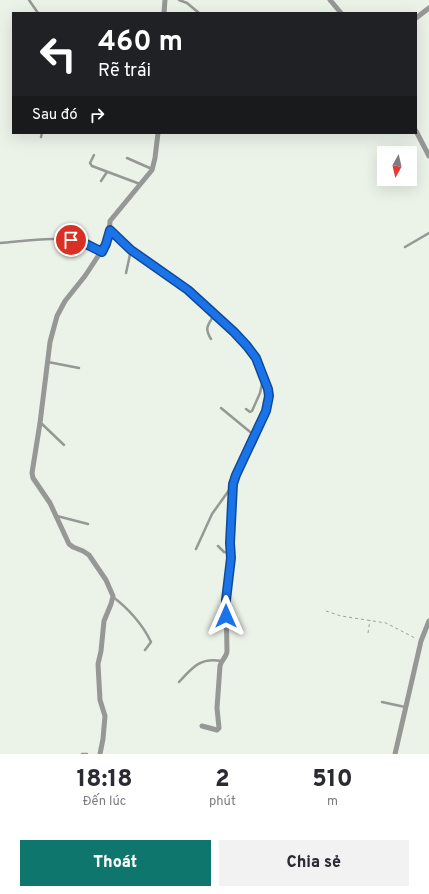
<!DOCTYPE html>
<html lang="vi">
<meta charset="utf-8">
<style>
body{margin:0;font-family:Overpass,sans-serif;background:#f2f2f3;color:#2b2b33;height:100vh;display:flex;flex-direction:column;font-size:15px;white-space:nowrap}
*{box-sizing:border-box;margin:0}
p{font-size:13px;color:#7c7c81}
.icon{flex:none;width:22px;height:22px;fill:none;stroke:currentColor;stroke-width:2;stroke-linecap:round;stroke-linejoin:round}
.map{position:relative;height:754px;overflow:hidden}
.side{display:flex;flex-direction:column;background:#fff;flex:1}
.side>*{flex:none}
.banner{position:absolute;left:12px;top:12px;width:405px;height:122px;border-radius:0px;box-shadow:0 4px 16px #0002;background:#202124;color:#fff;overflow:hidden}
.needle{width:26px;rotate:188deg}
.controls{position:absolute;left:377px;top:146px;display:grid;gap:8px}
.controls a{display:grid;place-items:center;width:40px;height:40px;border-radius:0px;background:#fff;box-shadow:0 4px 16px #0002;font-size:20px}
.pin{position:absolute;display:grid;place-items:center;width:34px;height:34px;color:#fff;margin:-17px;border:2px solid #fff;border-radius:50%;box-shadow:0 1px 4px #0007}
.me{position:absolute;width:44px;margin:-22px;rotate:0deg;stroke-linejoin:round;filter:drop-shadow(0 0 3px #0008)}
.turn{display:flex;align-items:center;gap:14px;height:84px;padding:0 20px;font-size:18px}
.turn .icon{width:52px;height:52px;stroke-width:2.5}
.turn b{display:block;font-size:28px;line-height:34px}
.then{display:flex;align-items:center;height:38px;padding:0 20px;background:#0003;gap:8px;font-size:15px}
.eta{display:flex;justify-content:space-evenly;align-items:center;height:68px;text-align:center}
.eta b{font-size:24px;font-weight:800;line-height:28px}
.cta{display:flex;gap:8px;margin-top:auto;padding:8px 20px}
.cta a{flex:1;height:46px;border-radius:0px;background:#0f766e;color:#fff;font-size:16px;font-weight:800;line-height:46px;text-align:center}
.cta a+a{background:#f2f2f3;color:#2b2b33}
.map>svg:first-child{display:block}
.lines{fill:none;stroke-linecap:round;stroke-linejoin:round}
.path{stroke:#9ca29a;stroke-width:1;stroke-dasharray:3 3;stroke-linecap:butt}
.service{stroke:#959894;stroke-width:2.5}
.minor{stroke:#959894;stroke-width:5}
.route-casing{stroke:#114b97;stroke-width:10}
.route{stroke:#1a73e8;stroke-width:7}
</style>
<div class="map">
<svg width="429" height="754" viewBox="0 0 429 754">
<rect width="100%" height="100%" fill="#ebf2e8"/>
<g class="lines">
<path class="path" d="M326,611L341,616L386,623L415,638
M368,633L370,620"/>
<path class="service" d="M29,0L38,13
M179,0L187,3L199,13
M41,137L42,133
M94,155L90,163L92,166L140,184
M127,158L152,169
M101,181L107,172
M0,243C26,241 60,235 85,243C91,245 96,248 102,251
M405,247L429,233
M126,273L131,250
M211,339C204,328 208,325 214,315
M48,362L79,368
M221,408L255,436
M246,409L250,412L252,411L260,393L263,379
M41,423L64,445
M57,516L88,524
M218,546L224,552L230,553
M196,549L212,514L232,486
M113,597C128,608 143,625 151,642L145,650
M179,682C192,668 200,657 221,661
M382,702L405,707
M82,754H87"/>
<path class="minor" d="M330,0L341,13
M164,13L165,0
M416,18L429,8
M416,131L429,156
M110,230L131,250L188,290L234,332L247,346L256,358L268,389L269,396L266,411L236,475L233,484L230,548L231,565L226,600L227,651C227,657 221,660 220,666L217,708L219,728L217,730L202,726
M100,754L103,739L105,716L100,700L98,664L101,651L104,621L111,604L113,596L106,580L89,555L83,551L73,547L69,544L50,503L33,478L32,473L40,423L50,342L57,316L65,301L85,276L106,244L109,235L110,221L152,170L155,158L158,133
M395,754L421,641L429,621"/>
</g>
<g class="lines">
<defs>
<path id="route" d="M71,240L84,243L102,252L106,244L110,230L131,250L188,290L234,332L247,346L256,358L268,389L269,396L266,411L236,475L233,484L230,543L231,558L226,600V616"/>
</defs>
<use href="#route" class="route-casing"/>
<use href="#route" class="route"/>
</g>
</svg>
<div class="controls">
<a><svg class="needle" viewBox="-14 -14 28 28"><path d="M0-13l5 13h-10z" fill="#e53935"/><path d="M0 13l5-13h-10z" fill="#7c7c81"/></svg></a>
</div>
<div class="pin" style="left:71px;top:240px;background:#d93025"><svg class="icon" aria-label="arrive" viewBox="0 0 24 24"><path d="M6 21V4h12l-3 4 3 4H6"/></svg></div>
<svg class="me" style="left:226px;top:616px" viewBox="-20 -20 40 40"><path d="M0-17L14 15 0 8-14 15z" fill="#1a73e8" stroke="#fff" stroke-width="4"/></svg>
<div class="banner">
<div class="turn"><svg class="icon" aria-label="left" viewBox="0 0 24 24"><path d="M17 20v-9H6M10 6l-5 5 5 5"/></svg><div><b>460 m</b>Rẽ trái</div></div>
<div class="then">Sau đó<svg class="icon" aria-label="right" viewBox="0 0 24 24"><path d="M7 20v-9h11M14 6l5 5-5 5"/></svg></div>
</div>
</div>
<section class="side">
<div class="eta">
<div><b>18:18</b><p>Đến lúc</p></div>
<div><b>2</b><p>phút</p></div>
<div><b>510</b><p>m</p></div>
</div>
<div class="cta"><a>Thoát</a><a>Chia sẻ</a></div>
</section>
